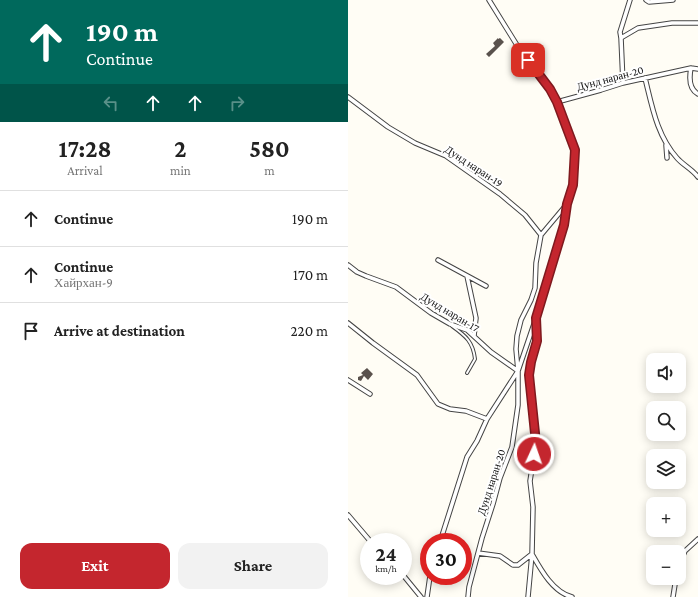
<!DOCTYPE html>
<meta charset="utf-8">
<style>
body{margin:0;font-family:"Crimson Pro",serif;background:#f2f2f2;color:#222;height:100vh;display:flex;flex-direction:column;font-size:15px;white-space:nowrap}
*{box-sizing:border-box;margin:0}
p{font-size:13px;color:#767676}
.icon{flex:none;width:22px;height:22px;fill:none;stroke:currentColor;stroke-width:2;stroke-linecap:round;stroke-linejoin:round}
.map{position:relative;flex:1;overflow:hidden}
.panel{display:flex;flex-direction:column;background:#fff;width:348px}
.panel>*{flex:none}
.guide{background:#00695c;color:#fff;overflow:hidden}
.buttons{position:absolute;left:298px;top:353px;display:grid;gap:8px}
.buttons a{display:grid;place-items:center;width:40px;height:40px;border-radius:8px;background:#fff;box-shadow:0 2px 10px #0003;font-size:20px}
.speed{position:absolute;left:12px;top:533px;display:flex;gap:8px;font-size:20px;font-weight:700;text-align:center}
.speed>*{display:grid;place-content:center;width:52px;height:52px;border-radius:50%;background:#fff;box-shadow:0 2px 10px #0003;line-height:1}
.speed small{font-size:10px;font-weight:400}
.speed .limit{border:6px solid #d22;background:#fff;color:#111}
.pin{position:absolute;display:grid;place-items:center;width:34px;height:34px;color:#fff;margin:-17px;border-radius:8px;box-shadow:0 2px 6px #0006}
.me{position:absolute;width:44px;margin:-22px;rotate:3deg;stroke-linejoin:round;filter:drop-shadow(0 0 3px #0008)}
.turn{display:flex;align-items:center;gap:14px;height:84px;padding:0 20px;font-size:18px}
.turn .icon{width:52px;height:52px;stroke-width:2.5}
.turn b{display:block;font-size:28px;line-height:34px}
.lanes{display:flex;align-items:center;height:38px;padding:0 20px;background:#0003;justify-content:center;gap:20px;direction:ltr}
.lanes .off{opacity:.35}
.eta{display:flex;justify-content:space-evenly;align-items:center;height:68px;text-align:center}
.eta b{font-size:24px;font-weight:700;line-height:28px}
.cta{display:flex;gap:8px;margin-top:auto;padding:8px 20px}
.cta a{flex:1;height:46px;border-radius:12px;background:#c4262e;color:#fff;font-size:16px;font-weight:700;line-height:46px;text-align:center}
.cta a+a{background:#f2f2f2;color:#222}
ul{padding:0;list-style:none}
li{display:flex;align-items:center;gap:12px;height:56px;padding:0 20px;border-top:1px solid #e0e0e0}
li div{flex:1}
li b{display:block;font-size:15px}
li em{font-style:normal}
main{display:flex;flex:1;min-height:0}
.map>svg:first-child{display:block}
.building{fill:#5a524d}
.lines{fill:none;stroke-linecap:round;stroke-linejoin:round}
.service-casing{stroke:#444;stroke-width:4}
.minor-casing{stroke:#444;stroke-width:5.5}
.service{stroke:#fff;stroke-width:2}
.minor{stroke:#fff;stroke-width:3.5}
.route-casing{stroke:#7f191e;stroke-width:10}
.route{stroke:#c4262e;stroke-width:7}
.labels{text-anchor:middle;stroke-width:4;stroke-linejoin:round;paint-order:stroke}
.street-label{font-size:11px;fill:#111;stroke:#fff}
</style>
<main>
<section class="panel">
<div class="guide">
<div class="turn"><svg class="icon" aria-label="ahead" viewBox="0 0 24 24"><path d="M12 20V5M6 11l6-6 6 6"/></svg><div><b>190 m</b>Continue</div></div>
<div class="lanes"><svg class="icon off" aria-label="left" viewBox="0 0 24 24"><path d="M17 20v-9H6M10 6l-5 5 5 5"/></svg><svg class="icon" aria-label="ahead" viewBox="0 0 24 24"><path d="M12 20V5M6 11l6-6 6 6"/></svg><svg class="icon" aria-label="ahead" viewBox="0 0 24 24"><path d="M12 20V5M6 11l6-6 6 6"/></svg><svg class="icon off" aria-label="right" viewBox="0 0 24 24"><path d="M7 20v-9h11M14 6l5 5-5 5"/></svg></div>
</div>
<div class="eta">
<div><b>17:28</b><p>Arrival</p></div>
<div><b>2</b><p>min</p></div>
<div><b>580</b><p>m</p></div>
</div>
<ul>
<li><svg class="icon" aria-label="ahead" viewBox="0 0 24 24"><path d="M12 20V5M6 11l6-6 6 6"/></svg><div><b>Continue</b></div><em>190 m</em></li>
<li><svg class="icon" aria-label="ahead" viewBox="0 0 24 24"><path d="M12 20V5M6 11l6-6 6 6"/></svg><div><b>Continue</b><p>Хайрхан-9</p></div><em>170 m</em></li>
<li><svg class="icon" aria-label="arrive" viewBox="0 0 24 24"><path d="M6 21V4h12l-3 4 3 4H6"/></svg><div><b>Arrive at destination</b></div><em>220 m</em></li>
</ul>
<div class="cta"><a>Exit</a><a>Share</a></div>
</section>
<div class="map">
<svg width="350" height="597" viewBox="0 0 350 597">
<rect width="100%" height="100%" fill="#fffdf5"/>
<path class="building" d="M150,38V39L152,38L156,42L141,57L138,54L147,46L145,43Z
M19,368L25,374L20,380L16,376L13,381L10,380V377L15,375L13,373Z"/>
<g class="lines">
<defs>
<path id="service" d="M104,326C118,336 125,342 127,359L119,373"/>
<path id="minor" d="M298,0L301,2L325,0
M273,38L290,28L324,23H350
M343,68C341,78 341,89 350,94
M297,78C304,106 309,136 329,158C335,165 344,169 350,177
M275,83L273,38L272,32L282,0
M0,97L40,127L67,143L98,156L152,194L177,215L193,235
M209,102L253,90L275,83L343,68L350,69
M318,145L319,158
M90,260L138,286
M0,265L9,272L18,276L48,287L83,313L102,324L119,330L143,352L170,371
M119,276L128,318L126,336
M0,323L25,343L69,375L90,404L102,409L118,411L139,419
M0,380L22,394
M0,515L23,542
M92,542L119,457L129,441L139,419L170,371L188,318L216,225L219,204
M130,553L152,556L165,565H170L184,554C193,570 205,592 224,597
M331,564L337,551L350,539
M55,575L73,597
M79,597L82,576
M120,597L121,587L134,538L145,504L152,478L164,447L170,405V371L168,349L169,336L173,320L183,300L187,288L188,263L193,235L219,204L225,185L227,149L209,102L202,89L172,50L141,0
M180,597L184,554L185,507L182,481L188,443L181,375L183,362L189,341L188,321
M325,597L328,578"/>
</defs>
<use href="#service" class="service-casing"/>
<use href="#minor" class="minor-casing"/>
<use href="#service" class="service"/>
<use href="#minor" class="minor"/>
</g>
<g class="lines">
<defs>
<path id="route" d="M180,60L202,89L209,102L227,150L225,185L219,204L216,225L188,318L189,341L183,362L181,375L188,443L186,454"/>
</defs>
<use href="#route" class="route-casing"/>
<use href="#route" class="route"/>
</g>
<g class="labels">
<g class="street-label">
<text transform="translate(262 78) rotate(-15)" y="4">Дунд наран-20</text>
<text transform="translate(126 166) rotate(33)" y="4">Дунд наран-19</text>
<text transform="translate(102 312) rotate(31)" y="4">Дунд наран-17</text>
<text transform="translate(143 482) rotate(-72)" y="4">Дунд наран-20</text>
</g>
</g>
</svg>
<div class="buttons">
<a><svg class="icon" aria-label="sound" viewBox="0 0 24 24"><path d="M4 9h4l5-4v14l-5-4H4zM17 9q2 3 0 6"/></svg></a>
<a><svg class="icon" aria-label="search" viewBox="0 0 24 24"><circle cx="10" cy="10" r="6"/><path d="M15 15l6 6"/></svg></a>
<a><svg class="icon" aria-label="layers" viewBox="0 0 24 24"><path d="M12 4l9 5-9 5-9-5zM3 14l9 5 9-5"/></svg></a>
<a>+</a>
<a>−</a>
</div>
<div class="speed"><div>24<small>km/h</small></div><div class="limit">30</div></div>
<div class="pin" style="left:180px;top:60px;background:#d93025"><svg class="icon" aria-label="arrive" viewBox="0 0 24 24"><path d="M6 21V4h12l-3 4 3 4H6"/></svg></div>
<svg class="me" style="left:186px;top:454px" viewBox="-20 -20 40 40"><circle r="17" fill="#c4262e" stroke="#fff" stroke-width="3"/><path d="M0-11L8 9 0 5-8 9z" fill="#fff"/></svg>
</div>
</main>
